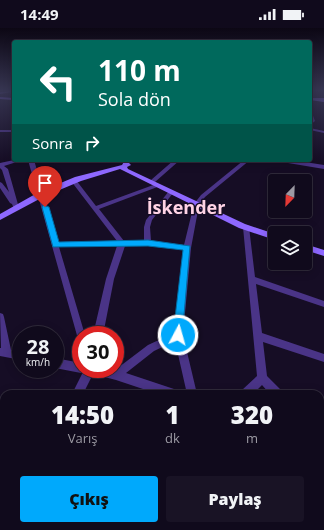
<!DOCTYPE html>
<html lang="tr">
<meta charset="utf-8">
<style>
body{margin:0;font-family:"Open Sans",sans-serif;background:#191325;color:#f1f3f6;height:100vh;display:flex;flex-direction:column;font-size:15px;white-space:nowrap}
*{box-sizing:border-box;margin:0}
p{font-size:13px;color:#9c9aa3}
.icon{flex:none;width:22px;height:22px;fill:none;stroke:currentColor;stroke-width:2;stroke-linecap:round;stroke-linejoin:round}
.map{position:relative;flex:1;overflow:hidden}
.panel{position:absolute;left:0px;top:362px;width:324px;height:140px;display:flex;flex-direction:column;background:#100a1c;border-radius:12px 12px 0 0;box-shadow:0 2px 10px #0003,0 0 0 1px #302b3b}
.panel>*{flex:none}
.guide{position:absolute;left:12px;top:12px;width:300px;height:122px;border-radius:4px;box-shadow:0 2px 10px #0003,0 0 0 1px #302b3b;background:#00695c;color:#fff;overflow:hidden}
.needle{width:26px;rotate:203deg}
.fabs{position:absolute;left:268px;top:146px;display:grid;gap:8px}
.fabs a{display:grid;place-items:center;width:44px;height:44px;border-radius:4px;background:#100a1c;box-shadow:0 2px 10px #0003,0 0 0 1px #302b3b;font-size:20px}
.speed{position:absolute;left:12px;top:298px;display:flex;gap:8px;font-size:20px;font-weight:700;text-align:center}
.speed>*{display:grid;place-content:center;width:52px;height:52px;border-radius:50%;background:#100a1c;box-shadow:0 2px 10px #0003,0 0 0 1px #302b3b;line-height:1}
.speed small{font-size:10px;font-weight:400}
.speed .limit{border:6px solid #d22;background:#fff;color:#111}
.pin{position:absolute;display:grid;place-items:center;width:34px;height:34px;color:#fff;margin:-41px -17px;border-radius:50% 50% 50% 0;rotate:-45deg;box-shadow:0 0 4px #0007}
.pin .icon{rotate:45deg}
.me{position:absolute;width:44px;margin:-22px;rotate:6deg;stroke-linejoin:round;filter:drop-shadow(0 0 3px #0008)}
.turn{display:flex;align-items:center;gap:14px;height:84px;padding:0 20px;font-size:18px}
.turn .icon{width:52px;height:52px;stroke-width:2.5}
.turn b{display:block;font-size:28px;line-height:34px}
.then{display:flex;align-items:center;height:38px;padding:0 20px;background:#0003;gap:8px;font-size:15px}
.eta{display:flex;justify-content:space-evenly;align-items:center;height:68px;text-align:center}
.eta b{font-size:24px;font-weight:800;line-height:28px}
.action{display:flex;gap:8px;margin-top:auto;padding:8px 20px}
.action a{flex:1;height:46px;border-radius:4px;background:#00a9fc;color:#111;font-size:16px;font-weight:800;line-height:46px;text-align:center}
.action a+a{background:#191325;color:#f1f3f6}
.status{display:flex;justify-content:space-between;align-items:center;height:28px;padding:0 20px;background:#100a1c;direction:ltr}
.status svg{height:11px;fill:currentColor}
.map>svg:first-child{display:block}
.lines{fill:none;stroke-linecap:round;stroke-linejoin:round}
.street{fill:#4a3487;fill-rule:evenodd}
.secondary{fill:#8e68ff;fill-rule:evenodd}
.route{fill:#00a9fc;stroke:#006ea4}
.labels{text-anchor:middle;stroke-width:3;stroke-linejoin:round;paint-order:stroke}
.district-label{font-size:18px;font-weight:bold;fill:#ffd3e5;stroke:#160d25}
</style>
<div class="status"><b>14:49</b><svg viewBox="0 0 49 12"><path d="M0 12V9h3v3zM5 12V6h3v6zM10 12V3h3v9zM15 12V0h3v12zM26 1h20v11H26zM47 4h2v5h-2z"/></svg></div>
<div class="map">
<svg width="324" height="502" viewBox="0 0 324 502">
<rect width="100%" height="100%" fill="#160d25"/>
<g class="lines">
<path class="street" d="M310,84L312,85L315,93L310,97Z
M310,100L324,103V105L310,102Z
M0,102H14V104H0Z
M14,132H23L4,138L8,141L19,180L16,182L14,181L12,176L10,175L0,160V154L2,155L9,164L2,142L0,140V135Z
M28,132H34L58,214L117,213L71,153L74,151L76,152L96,178L156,156H160V158L99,181L124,213H144V199L146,192L169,163H173V165L152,192L150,199L151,213L184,217L194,176L201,167L244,132H250L205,169L199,177L191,220L183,307L197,366H187L175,313L154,323L126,345L174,361L178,362L179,366H158L116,352L93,346L83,366H72L83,344L81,345L55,340V330L81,335V341L115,342L148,317L174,305L183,222L148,217L125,218L114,251L103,307H93L106,251L117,218L59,219L85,307H81V312L78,311Z
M174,132H180L155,154H151V152Z
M279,132H292L324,137V141L282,134Z
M244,197H248L249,199L255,249L324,273V279L256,256L262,305L324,326V334L263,314L267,348L281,362L282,366H270L262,357L253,366H241L242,362L257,348L243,199Z
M0,285L3,286L4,289L11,322L21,324V332L0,328V320H1Z
M320,403L324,405V419L320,417Z
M0,450L4,451V465L0,464Z
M6,498H20L18,502H4Z
M43,498H59L61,502H45Z
M152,498H171L173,502H154Z
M188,498H203L201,502H186Z
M266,498H281L283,502H268Z"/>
<path class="secondary" d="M11,63V64L0,66V64Z
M0,69L14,70V72L0,71Z
M310,70H324V74L310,72Z
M125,132H131L129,135L131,137L127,139L128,141L245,196L275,206V212L239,200L120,141L81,153L45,168L0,192V186L39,164L75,149L122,137Z
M305,216L324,222V228L305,222Z"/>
</g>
<linearGradient id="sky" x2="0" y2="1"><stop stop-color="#0c0714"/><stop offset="0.47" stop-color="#363551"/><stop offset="1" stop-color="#363551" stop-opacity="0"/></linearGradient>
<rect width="324" height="133" fill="url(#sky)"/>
<path class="route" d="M43,177L49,179L59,214L148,212L190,218L182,310H174L173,307L183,222L148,218L53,219L42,179Z"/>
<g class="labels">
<g class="district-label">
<text x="186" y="186">İskender</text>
</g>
</g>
</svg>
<div class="fabs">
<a><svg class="needle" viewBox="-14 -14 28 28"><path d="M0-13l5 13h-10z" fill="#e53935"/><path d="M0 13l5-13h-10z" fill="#9c9aa3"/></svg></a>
<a><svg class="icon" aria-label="layers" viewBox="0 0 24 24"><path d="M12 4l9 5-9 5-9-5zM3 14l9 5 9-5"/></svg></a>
</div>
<div class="speed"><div>28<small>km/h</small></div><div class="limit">30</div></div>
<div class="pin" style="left:45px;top:179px;background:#d93025"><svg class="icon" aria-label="arrive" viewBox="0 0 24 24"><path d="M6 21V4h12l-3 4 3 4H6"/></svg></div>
<svg class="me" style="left:178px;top:307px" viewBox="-20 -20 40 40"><circle r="17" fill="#00a9fc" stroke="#fff" stroke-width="3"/><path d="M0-11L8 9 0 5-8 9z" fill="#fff"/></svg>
<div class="guide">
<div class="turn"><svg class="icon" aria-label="left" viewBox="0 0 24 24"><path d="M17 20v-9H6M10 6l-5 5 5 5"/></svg><div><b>110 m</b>Sola dön</div></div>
<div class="then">Sonra<svg class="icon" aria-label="right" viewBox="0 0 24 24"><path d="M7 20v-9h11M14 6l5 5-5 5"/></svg></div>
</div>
<section class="panel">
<div class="eta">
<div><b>14:50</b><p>Varış</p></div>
<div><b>1</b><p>dk</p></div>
<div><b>320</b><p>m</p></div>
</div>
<div class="action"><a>Çıkış</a><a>Paylaş</a></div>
</section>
</div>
